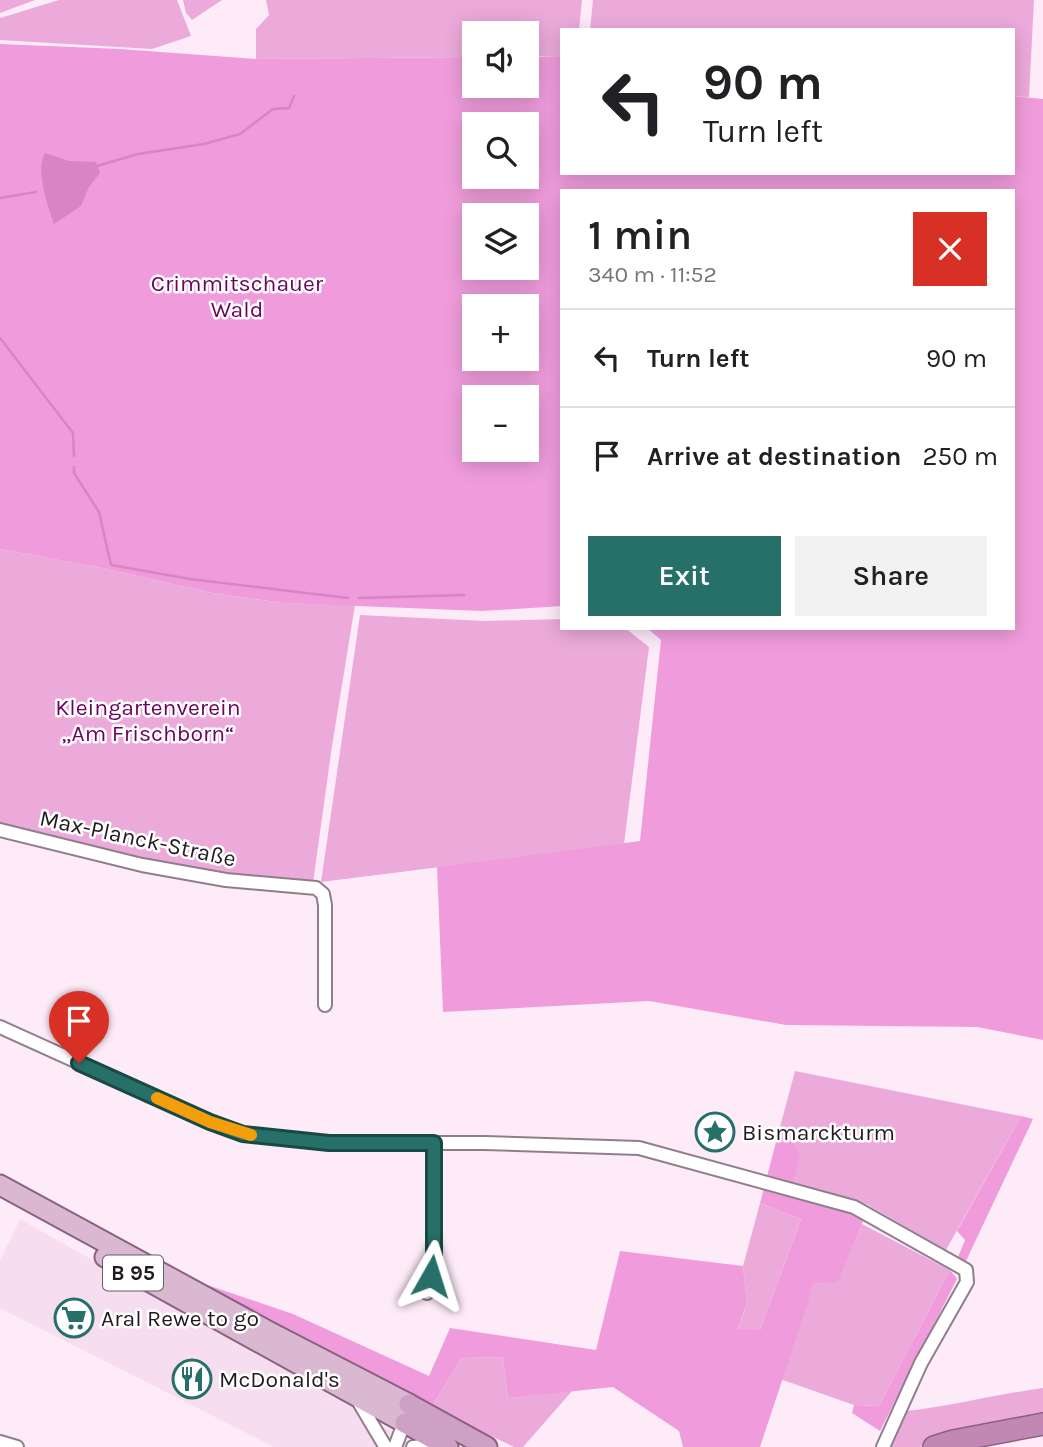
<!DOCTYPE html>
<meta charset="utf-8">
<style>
body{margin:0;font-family:Karla,sans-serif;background:#f2f2f2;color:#202124;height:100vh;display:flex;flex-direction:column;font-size:26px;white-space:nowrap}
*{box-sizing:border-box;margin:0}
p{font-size:23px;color:#757577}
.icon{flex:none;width:38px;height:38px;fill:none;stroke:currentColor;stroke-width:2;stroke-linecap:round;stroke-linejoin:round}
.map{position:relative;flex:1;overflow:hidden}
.side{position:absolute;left:560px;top:189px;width:455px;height:441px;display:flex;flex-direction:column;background:#fff;border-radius:0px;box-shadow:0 4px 18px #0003}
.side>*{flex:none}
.banner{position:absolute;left:560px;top:28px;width:455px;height:147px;border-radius:0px;box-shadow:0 4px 18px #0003;background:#fff;color:#202124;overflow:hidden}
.tools{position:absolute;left:462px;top:21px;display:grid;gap:14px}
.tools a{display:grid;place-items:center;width:77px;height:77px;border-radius:0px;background:#fff;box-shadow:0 4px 18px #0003;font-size:35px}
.pin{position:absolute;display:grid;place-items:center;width:60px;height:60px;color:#fff;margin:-72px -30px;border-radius:50% 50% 50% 0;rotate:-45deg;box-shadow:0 0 7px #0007}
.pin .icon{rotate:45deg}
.me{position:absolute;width:77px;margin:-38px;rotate:6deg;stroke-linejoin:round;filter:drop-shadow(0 0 5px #0008)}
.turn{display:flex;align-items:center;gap:24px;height:147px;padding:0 28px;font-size:32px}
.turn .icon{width:91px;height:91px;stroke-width:2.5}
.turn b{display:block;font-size:49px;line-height:60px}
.round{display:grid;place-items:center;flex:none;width:74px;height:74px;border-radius:0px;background:#f2f2f2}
.summary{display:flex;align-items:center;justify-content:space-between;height:119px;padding:0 28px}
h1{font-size:42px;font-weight:600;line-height:52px}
.button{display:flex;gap:14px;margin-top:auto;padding:14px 28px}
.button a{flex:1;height:80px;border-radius:0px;background:#277069;color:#fff;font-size:28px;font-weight:600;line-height:80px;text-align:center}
.button a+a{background:#f2f2f2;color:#202124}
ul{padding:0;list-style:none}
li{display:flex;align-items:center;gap:21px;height:98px;padding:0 28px;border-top:2px solid #e0e0e0}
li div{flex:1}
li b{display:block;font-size:26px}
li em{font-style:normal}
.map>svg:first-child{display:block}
.built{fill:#f6ddef}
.green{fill:#ecaadb}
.forest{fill:#f09cdc;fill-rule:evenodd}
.water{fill:#d885c4}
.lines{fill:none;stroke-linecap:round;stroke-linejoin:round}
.stream{stroke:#d885c4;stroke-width:2.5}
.minor-casing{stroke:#8f7f8b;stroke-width:16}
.primary-casing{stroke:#8a6280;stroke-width:23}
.trunk-casing{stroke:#8a6280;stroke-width:23}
.motorway-casing{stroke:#8a6280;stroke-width:24}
.minor{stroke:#fff;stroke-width:12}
.primary{stroke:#dab8d2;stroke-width:19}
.trunk{stroke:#cea0c3;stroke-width:19}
.motorway{stroke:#c288b4;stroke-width:21}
.route-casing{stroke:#194944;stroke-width:18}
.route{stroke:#277069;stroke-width:12}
.slow{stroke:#f59e0b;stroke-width:12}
.labels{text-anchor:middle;stroke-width:5;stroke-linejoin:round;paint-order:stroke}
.shield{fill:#fff;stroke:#645f63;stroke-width:2}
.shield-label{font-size:21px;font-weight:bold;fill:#211b20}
.park-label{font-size:23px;fill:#6c035d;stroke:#fff}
.street-label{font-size:23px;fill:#211b20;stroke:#fff}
.poi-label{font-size:23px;fill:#211b20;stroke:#fff;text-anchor:start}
</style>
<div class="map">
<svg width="1043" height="1447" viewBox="0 0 1043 1447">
<rect width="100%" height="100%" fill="#feebf8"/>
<path class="built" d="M20,1219L321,1389L417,1447H274L0,1308V1261Z"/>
<path class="green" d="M0,0H35L0,13Z
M59,0H177L191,36L152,49L0,40V18Z
M183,0H222L192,20L186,13Z
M266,0H582L579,30H562V56H527V33H474V57L256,59V29L269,15Z
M593,0H1034L1029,97L1013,96V30H590Z
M0,549L102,568L212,593L283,603L355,605L332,746L313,883L245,878L177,868L0,824Z
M360,615L485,621L562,619V628H625L649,647L624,844L321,882Z
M795,1071L1021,1116L946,1250L866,1204L793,1183L780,1127Z
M760,1203L801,1219L760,1330H738L747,1303L743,1266Z
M862,1224L950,1270L879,1406L854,1405L780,1379L814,1284L838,1281Z
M503,1357L508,1398L573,1390L523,1447H514L431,1408L461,1358Z
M1043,1388V1417L947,1434L920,1447H889L907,1411C953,1406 997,1394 1043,1388Z"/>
<path class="forest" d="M0,44L120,49L256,59L474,57V86H527V57L562,56V173H1013V96L1043,99V1040L977,1027L786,1025L649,1001L443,1012L437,867L640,841L661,640L647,628H1013V191H562V606L482,611L283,603L212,593L102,568L0,549ZM474,124H527V177H474ZM474,215H527V268H474ZM474,306H527V359H474ZM474,397H527V450H474Z
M1021,1116L1033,1119L966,1261L958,1257L965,1240L957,1231Z
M780,1127L800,1154L793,1183L866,1204L862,1224L838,1282L814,1284L760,1447H683L679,1431L613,1387L508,1398L503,1357L461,1358L431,1408L172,1273L293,1314L429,1376L450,1328L596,1350L620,1251L743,1266L747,1303L738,1329L760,1330L801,1219L760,1203Z
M950,1270L957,1279L880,1431L852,1413L854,1405L879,1406Z"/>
<path class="water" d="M45,153L69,161L96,162L100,173L89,187L81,206L54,224C48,208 35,168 45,153Z"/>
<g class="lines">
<path class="stream" d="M97,166L138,154L204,144L240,134L273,109L289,108L294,96
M0,198L36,192
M0,338L73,433L74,456
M74,467V473L99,512L111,565L190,579L348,598
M359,598L464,595"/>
<defs>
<path id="minor" d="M0,830L142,865L226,880L316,888L323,894L325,905V1005
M0,1027L210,1122L243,1134L329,1143H484L639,1148L854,1207L966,1270L967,1282L921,1363L883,1447
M427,1293L434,1260V1143
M357,1399L385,1446
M0,1442L17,1447
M395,1447L406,1418
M413,1447L440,1444"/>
<path id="primary" d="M0,1185L268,1331L409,1404
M105,1257L405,1423"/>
<path id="trunk" d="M409,1404L487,1447
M405,1423L448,1447"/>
<path id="motorway" d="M934,1447L953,1441L1043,1424"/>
</defs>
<use href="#minor" class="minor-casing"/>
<use href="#primary" class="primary-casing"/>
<use href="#trunk" class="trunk-casing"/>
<use href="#motorway" class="motorway-casing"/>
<use href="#minor" class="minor"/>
<use href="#primary" class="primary"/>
<use href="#trunk" class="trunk"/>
<use href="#motorway" class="motorway"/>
</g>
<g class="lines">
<defs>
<path id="route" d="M79,1063L210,1122L243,1134L329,1143H434V1259L431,1276"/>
</defs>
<use href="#route" class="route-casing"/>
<use href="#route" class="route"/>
<path class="slow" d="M157,1098L210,1122L251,1135"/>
</g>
<defs>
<symbol id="sight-ring" viewBox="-11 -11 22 22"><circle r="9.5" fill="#fff" stroke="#277069" stroke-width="1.5"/><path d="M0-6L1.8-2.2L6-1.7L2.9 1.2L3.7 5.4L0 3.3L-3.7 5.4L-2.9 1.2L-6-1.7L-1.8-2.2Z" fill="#277069"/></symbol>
<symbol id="supermarket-ring" viewBox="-11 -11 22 22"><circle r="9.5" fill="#fff" stroke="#277069" stroke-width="1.5"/><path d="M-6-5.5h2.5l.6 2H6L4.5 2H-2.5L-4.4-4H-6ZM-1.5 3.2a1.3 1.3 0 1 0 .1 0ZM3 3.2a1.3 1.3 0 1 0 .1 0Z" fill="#277069"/></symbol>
<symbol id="restaurant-ring" viewBox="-11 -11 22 22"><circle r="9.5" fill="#fff" stroke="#277069" stroke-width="1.5"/><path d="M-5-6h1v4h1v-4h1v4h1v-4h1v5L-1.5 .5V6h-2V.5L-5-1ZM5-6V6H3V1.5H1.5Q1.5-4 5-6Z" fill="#277069"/></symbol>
</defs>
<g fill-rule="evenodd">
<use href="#sight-ring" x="693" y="1110" width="44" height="44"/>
<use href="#supermarket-ring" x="52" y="1296" width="44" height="44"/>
<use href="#restaurant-ring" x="170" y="1357" width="44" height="44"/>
</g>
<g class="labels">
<rect class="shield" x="103" y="1255.5" width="60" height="35" rx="5"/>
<g class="shield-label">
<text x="133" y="1280">B 95</text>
</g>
<g class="park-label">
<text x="237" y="291">Crimmitschauer<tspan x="237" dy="26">Wald</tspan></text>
<text x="148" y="715">Kleingartenverein<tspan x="148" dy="26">„Am Frischborn“</tspan></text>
</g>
<g class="street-label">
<text transform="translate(138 838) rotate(12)" y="8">Max-Planck-Straße</text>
</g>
<g class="poi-label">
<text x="742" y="1140">Bismarckturm</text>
<text x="101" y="1326">Aral Rewe to go</text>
<text x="219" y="1387">McDonald's</text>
</g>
</g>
</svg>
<div class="tools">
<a><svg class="icon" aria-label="sound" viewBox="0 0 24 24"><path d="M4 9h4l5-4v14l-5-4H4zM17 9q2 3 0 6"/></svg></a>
<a><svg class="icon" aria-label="search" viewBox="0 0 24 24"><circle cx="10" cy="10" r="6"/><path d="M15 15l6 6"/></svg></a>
<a><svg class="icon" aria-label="layers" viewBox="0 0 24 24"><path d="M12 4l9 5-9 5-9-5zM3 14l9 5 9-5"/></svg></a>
<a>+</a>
<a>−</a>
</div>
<div class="pin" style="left:79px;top:1063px;background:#d93025"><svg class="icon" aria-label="arrive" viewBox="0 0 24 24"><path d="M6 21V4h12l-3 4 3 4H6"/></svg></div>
<svg class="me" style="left:431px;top:1276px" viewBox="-20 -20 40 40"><path d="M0-17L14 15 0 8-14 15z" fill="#277069" stroke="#fff" stroke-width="4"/></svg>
<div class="banner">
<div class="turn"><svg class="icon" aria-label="left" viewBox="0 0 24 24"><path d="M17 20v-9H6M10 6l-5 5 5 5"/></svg><div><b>90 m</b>Turn left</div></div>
</div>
<section class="side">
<div class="summary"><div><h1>1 min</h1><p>340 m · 11:52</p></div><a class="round" style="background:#d93025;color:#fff"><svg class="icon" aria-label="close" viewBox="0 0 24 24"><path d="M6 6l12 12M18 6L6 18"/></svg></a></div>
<ul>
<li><svg class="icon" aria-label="left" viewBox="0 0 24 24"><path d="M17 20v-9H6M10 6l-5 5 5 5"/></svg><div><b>Turn left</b></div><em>90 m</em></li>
<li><svg class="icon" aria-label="arrive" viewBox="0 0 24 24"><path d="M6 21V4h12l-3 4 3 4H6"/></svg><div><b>Arrive at destination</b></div><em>250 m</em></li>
</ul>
<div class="button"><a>Exit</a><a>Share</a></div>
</section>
</div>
